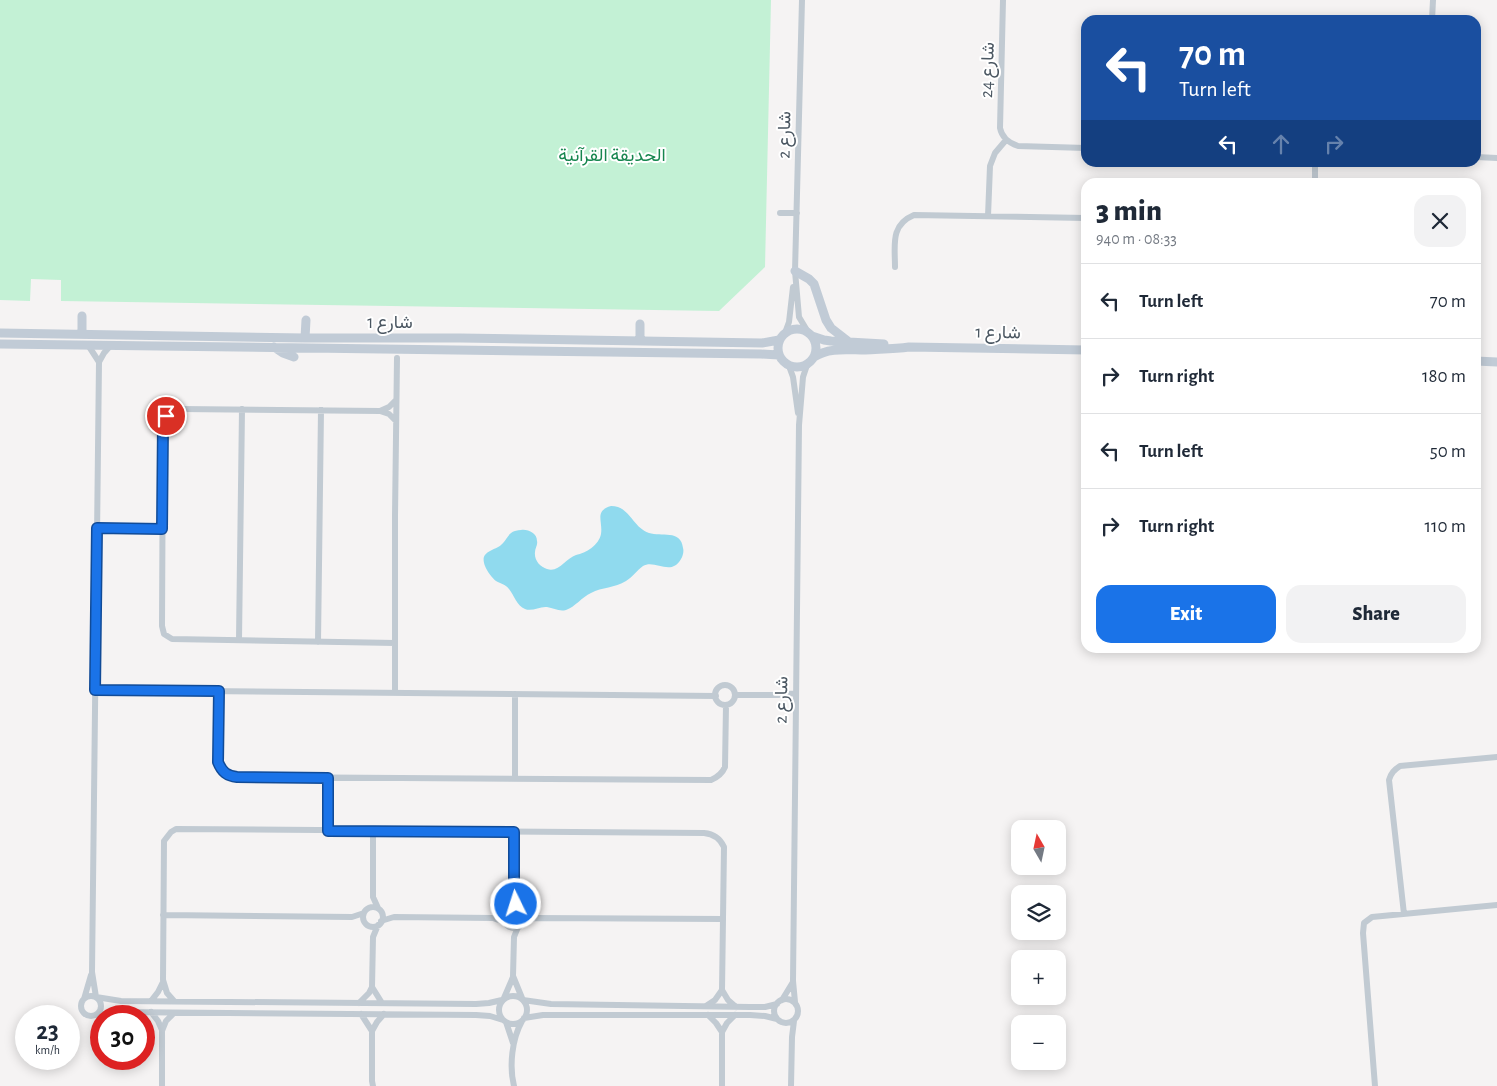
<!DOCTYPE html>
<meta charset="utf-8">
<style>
body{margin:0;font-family:"Alegreya Sans",Vazirmatn,sans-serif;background:#f2f2f3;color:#1f2937;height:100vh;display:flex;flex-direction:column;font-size:19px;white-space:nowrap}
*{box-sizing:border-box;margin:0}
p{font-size:16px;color:#747a83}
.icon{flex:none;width:28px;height:28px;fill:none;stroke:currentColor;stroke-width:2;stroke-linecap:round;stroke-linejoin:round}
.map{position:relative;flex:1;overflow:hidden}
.sheet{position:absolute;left:1081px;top:178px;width:400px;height:475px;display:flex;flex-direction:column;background:#fff;border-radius:15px;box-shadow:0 2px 12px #0003}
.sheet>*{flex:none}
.top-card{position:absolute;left:1081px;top:15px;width:400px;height:152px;border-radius:15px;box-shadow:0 2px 12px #0003;background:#1a4fa0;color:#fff;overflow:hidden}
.needle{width:32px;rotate:351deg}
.tools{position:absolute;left:1011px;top:820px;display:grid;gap:10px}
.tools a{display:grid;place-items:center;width:55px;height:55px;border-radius:10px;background:#fff;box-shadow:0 2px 12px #0003;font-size:25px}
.speed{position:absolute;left:15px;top:1005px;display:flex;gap:10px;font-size:25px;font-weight:700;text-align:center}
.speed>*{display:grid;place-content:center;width:65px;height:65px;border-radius:50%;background:#fff;box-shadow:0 2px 12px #0003;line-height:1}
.speed small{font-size:12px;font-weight:400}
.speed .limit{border:8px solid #d22;background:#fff;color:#111}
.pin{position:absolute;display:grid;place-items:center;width:42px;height:42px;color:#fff;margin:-21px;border:2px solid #fff;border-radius:50%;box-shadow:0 1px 5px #0007}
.me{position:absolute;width:55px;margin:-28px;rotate:356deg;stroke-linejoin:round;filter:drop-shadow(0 0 4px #0008)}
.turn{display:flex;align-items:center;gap:18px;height:105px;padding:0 15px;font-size:22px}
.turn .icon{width:65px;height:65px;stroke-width:2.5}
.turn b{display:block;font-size:35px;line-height:42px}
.lanes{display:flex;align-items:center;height:48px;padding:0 15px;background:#0003;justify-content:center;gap:25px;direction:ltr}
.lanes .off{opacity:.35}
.round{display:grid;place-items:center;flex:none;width:52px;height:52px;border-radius:15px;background:#f2f2f3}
.head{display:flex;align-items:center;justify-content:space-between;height:85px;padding:0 15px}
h1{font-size:30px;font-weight:800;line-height:38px}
.primary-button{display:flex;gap:10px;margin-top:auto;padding:10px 15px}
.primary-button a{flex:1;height:58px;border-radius:15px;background:#1a73e8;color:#fff;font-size:20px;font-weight:800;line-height:58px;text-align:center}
.primary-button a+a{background:#f2f2f3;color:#1f2937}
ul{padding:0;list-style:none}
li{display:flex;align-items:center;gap:15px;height:75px;padding:0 15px;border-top:1px solid #e0e1e3}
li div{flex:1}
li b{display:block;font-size:19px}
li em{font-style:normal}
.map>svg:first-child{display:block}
.green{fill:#c3f1d5}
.water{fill:#90daee}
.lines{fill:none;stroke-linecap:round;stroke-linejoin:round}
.street{stroke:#c1cad2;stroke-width:6}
.secondary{stroke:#c1cbd6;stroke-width:9}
.route-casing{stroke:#114b97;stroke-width:12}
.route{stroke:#1a73e8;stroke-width:9}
.labels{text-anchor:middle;stroke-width:4;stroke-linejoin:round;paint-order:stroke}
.street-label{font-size:18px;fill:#4a5661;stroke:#fff}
.park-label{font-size:18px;fill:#17864f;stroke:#fff}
</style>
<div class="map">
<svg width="1497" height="1086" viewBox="0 0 1497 1086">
<rect width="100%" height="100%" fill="#f5f3f3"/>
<path class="green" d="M0,0H771L765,267L719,311L61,301V280L31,279L30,301L0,300Z"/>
<path class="water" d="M611,506C630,506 632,527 649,533C661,537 681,529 683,548C684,551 683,556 681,559C671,577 655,559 643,566C637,570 633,577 626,581C615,588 602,587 591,593C582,597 575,607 566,610C559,612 554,608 547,607C540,606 532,612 525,609C517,606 514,595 509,589C505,584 501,584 496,581C492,578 487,571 485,566C479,551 494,551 501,545C509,538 507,531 521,530C528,529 537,533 537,541C538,545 535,548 535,552C534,560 540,567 547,569C559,573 566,558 576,555C586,553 599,545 601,534C603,521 594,511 611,506Z"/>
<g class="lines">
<path class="street" d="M802,0L795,271L799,317L808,332
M1003,0L1000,128C1002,138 1009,143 1018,146L1086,148
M1432,20L1433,0
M1476,157L1497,158
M1315,182V162
M780,213H797
M988,216L990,166L995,153L1006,140
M895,267C895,245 890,225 914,215L1086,218
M785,333L789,322L793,287
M88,345L99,362
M789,366L793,377L798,413
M380,411L389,407L396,400
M97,528L163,529
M239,640L242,409
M318,642L321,410
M395,643L172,639L164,634L162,626L163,424C164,414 170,409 180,409L380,411L389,414L396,421
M715 695a10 10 0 1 1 20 0a10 10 0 1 1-20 0Z
M95,690L716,696
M219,691L218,762C222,772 227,776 237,777L711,780C718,777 722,774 725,767L726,705
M395,693V516L397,358
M515,694V779
M735,695H778L796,693
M328,831V778
M373,832V897L378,908
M514,832V895L517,908
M363 917a10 10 0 1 1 20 0a10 10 0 1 1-20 0Z
M504 918a10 10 0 1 1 20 0a10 10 0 1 1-20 0Z
M1404,914L1389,780C1391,773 1394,770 1400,766L1497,757
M163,915L352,917L364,913
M381,921L394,917L493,918L504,922
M523,922L535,918L723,919
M378,925L373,937L372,987L382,1003
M518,927L514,937L513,976L522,998
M499 1010a14 14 0 1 1 28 0a14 14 0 1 1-28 0Z
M81 1006a10 10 0 1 1 20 0a10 10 0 1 1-20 0Z
M96,997L92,972L99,362L104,353L111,345
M96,997L121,1001L476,1004L489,1003L502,1000
M504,998L513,977
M774 1011a12 12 0 1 1 24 0a12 12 0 1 1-24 0Z
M84,999L91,975
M523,1000L551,1004L750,1007H765L777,1004
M782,1000L793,982
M151,1001L158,992L163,982
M174,1001L167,993L163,980L164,841L171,832L176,829L704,833C714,834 720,838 724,847L722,990L728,1000L736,1007
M795,1002L793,981L799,425L803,377L807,365
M359,1003L369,993L372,987
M706,1006L715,1000L722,990
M151,1012L158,1021L162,1030
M361,1014L372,1031
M98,1015L116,1012L476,1015L490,1016L503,1020
M708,1015L716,1023L722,1032
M524,1018L543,1015H750L765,1016L777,1019
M506,1022L513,1043
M162,1086V1031L166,1021L174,1013
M373,1086L372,1081V1031L377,1022L384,1014
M514,1086C509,1066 512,1039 522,1021
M722,1086V1032L727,1023L735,1015
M791,1086L792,1037L794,1021
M1375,1086L1363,933L1364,923L1372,917L1497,905"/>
<path class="secondary" d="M795,271L809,279L814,284L826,320L831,328L849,342
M82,316V334
M640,324V341
M778 348a19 19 0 1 1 38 0a19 19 0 1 1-38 0Z
M0,333L305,338H460L762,343L779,340
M812,336L824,340L831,341L884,344
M305,338L306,320
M0,344L761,354L779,355
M274,347L283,353L294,357
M814,357C829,347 848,350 865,350C880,349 894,349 909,347L1086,350
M1476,361L1497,362"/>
</g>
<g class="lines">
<defs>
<path id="route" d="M166,416L163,424L162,529L97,528L95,690L219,691L218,762C222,772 227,776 237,777L328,778V831L514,832V895L516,904"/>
</defs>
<use href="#route" class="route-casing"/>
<use href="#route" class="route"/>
</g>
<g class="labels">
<g class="street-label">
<text transform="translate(987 70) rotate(-88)" y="6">شارع 24</text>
<text transform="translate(784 135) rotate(-89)" y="6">شارع 2</text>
<text x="390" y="328">شارع 1</text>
<text transform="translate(998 332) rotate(1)" y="6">شارع 1</text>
<text transform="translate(781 700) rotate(-89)" y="6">شارع 2</text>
</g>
<g class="park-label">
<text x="612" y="161">الحديقة القرآنية</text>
</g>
</g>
</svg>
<div class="tools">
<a><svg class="needle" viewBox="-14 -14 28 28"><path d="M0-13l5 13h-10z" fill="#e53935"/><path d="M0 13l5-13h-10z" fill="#747a83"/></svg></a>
<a><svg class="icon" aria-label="layers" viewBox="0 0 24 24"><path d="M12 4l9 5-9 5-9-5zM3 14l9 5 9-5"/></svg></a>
<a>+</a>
<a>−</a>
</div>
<div class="speed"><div>23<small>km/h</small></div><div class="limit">30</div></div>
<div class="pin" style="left:166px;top:416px;background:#d93025"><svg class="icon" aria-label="arrive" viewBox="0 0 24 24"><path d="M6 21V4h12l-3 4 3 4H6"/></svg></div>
<svg class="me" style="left:516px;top:904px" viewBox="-20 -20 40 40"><circle r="17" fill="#1a73e8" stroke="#fff" stroke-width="3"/><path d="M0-11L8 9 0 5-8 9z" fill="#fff"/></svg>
<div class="top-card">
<div class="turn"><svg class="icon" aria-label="left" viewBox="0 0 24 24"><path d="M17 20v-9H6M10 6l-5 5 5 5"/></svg><div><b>70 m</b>Turn left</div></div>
<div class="lanes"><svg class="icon" aria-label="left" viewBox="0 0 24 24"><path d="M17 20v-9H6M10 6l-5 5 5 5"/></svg><svg class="icon off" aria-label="ahead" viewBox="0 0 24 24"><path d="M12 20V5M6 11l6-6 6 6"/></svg><svg class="icon off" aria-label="right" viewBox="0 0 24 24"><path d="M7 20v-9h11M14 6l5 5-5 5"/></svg></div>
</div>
<section class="sheet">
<div class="head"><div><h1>3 min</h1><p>940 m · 08:33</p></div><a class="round"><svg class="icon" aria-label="close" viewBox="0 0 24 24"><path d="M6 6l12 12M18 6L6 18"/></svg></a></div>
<ul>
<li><svg class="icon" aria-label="left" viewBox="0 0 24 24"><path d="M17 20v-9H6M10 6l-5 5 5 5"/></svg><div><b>Turn left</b></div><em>70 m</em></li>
<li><svg class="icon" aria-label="right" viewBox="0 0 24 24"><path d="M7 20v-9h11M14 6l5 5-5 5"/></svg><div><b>Turn right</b></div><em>180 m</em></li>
<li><svg class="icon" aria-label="left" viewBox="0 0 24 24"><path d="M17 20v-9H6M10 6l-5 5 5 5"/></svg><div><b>Turn left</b></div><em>50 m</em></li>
<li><svg class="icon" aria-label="right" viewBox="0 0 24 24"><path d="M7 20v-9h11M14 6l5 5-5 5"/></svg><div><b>Turn right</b></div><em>110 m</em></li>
</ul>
<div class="primary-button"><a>Exit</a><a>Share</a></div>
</section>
</div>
